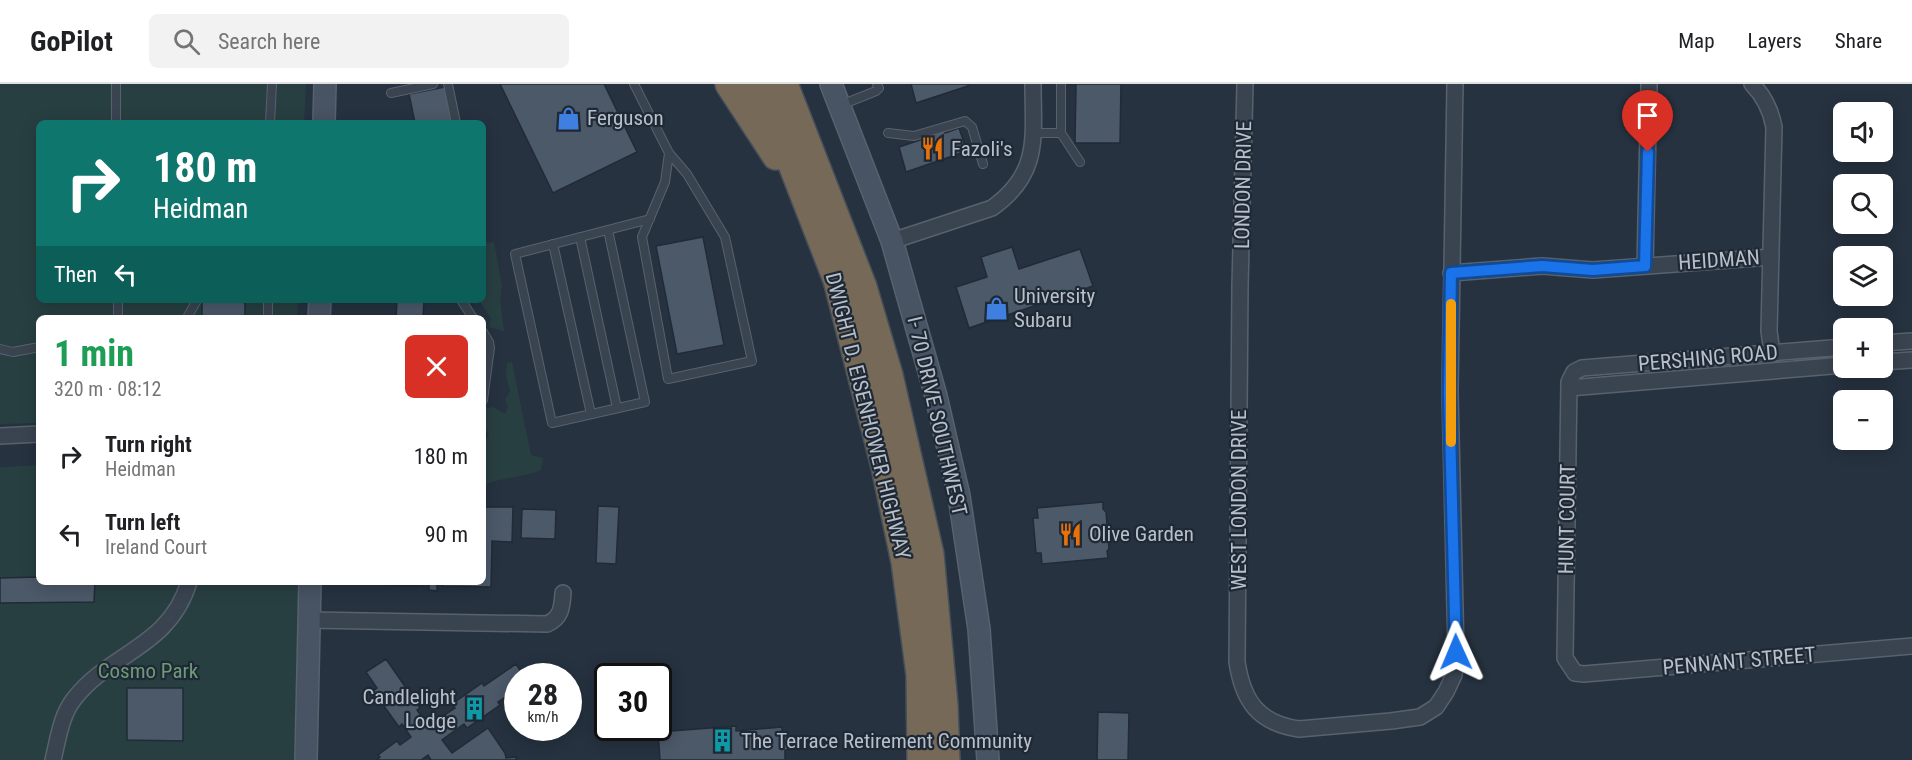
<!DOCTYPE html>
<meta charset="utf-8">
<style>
body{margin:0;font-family:"Roboto Condensed",sans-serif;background:#f2f2f2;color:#202124;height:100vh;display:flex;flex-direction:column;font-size:22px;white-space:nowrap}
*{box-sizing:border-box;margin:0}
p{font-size:20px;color:#757577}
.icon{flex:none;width:33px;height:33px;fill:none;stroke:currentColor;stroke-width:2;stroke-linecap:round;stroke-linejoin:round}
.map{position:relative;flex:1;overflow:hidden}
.panel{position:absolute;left:36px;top:231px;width:450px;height:270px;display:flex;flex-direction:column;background:#fff;border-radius:9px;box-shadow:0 3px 15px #0003}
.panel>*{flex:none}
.top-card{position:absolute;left:36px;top:36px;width:450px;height:183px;border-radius:9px;box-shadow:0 3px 15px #0003;background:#0f766e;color:#fff;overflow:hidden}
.buttons{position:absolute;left:1833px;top:18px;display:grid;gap:12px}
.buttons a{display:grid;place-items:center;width:60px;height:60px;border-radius:9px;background:#fff;box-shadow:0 3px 15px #0003;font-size:30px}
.speed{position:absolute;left:504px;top:579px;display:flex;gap:12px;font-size:30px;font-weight:700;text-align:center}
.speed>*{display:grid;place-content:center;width:78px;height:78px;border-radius:50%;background:#fff;box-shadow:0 3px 15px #0003;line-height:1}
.speed small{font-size:15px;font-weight:400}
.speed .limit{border:3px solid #111;border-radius:9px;background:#fff;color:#111}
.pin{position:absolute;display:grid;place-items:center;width:51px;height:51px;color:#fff;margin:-62px -26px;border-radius:50% 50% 50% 0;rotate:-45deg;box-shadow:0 0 6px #0007}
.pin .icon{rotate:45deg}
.me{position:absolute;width:66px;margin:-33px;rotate:359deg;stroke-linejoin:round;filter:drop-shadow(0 0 4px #0008)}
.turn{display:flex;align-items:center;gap:21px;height:126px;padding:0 18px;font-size:27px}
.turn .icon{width:78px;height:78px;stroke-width:2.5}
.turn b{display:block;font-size:42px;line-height:51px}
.then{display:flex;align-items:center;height:57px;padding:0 18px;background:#0003;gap:12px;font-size:22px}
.round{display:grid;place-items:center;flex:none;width:63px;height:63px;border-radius:9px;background:#f2f2f2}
.head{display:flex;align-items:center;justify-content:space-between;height:102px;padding:0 18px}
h1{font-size:36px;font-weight:700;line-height:45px;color:#1e9e55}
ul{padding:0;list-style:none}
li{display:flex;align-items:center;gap:18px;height:78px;padding:0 18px}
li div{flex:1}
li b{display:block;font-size:22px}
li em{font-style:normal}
header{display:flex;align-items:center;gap:36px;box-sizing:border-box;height:84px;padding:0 30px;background:#fff;border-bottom:2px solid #e0e0e0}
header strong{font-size:28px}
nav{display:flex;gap:33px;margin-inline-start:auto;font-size:21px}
.search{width:420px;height:54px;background:#f2f2f2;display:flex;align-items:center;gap:15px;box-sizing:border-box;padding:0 21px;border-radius:9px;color:#757577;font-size:22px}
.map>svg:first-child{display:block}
.green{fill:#283f41}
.building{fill:#4c5969;stroke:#212b37;stroke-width:1.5}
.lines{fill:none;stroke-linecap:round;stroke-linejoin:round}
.lane-casing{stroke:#58626d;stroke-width:10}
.street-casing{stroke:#58626d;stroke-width:18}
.secondary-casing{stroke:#58626d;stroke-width:24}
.highway-casing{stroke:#454f5a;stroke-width:30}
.lane{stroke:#3a4450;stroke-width:8}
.street{stroke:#3a4450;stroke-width:15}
.secondary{stroke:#485363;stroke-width:21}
.highway{stroke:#766957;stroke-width:27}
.route-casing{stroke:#114b97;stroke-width:15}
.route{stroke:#1a73e8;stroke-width:10}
.slow{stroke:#f59e0b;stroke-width:10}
.labels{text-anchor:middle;stroke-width:4.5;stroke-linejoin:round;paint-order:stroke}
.poi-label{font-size:21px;fill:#b7bfca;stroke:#1f2935;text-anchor:start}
.street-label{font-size:21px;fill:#b7bfca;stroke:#1f2935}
.park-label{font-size:21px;fill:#6e9b77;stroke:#1f2935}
</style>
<header>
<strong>GoPilot</strong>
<div class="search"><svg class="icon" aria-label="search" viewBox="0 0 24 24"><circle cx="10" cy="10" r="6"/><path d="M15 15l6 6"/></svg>Search here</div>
<nav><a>Map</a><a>Layers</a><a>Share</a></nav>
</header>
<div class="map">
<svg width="1912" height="676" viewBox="0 0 1912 676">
<rect width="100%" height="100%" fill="#263240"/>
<path class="green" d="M0,0H306L304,39H39V216H298L297,234H39V339L0,340Z
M494,158L502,202L500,216L504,247L489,243L491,235L479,216H483V159Z
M512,278L531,371L543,374L541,386C523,394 502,393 483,401V360L489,351L483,339V325L493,323L505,330L508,323L505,316L510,307L506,292L507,279Z
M39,381V498H299L294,676H0V383Z"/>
<path class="building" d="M500,0H604L637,68L553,109Z
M911,0H968V2L916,19Z
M1065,0H1121L1120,59H1075L1076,1Z
M445,3L452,39H415L409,10Z
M959,44L967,67L906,88L899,63L932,52L931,50L944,46L945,49Z
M703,153L724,261L677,270L656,162Z
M1012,163L1019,185L1080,165L1093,202L969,244L956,203L987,193L981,173Z
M202,216H235L245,219V234H202Z
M397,216H424L423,234H396Z
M1103,418V425L1106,428L1109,465L1107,467L1108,474L1042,480L1041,469H1036L1033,434H1038L1037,424Z
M598,422L619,423L616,480L596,479Z
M483,423H513L512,458L492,457L491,503L443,502V498H437V507L429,506V498H483Z
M522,425L556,426L555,455L521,454Z
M39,493V498H95L94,518L0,519V494Z
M391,498H423V502L391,501Z
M386,575L420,624L417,626L428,642L455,624L452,620L482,599L484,602L516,580L524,592H518V605L498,618L500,621L467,644L464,640L442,656L452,669L488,644L505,669L506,674L516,673V676H431L428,671L421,676H377L380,673L378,671L397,657L400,661L411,653L402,640L399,643L373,607L377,604L366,588Z
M127,604H183V657L127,656Z
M1098,628L1129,629L1128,676H1097Z
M736,642V647L782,643V648H787L788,666H785V676H660L658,648Z"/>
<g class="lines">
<defs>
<path id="lane" d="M116,0V39
M448,0L456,39
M634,0L669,69L687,90L725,153L752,277L668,295L642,153L665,98L669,69
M1061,0V49L1080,78
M391,9L433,0
M841,21L876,7L879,4L877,0
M270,39L272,0
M888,49L914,52L965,37L972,43L983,80
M1033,49H1061
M608,146L645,318L552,339L515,170C560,158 605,147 650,135
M580,153L617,324
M553,160L591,330
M118,216V234
M461,216L473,234
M187,234L197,216
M268,234V216
M483,248L489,258L490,264L483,316
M0,265L13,268L39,263"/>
<path id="street" d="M1245,0L1240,202L1237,578C1243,617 1258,639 1299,645L1391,637L1420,633L1436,623L1446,608L1454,591L1456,568L1450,308L1455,0
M1752,0C1764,12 1771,27 1774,43L1769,247L1772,269
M892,157L992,124C1041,89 1033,53 1033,0
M1645,182L1649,0
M1451,189L1542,182L1593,186L1771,173
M1882,259L1912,257
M1844,263L1582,284L1574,288L1569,298L1565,574L1575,589L1584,590L1912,562
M1882,278L1912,276
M1569,304L1844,281
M0,352L39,350
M309,536L547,540C561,534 562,524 563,509
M53,676C58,656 61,631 74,615C110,568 169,564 189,498"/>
<path id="secondary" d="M831,0L892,157L936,312L959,412L979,545L988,676
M324,39L325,0
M319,234L320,216
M306,676L310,498"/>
<path id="highway" d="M729,0L776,72
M758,0L768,19L837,196L885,383L905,478L920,591L921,676
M784,0L863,203L889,291L930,470L944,621L946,676"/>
</defs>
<use href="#lane" class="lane-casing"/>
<use href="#street" class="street-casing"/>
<use href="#secondary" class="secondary-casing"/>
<use href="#highway" class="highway-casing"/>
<use href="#lane" class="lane"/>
<use href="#street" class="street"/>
<use href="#secondary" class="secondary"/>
<use href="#highway" class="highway"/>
</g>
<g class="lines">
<defs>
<path id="route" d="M1456,568L1449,308L1451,189L1542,182L1593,186L1645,182L1648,68"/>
</defs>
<use href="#route" class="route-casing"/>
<use href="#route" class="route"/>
<path class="slow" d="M1451,220V358"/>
</g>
<defs>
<symbol id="shop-bare" viewBox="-9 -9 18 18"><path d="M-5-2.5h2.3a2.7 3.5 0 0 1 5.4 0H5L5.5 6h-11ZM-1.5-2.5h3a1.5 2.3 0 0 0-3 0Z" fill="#3f7fe0" stroke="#1f2935" stroke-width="2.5" paint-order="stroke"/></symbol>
<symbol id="restaurant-bare" viewBox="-9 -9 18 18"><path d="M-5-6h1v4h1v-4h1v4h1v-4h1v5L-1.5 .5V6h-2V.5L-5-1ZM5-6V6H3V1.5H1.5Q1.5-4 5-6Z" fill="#e8710a" stroke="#1f2935" stroke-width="2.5" paint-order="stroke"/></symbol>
<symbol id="building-bare" viewBox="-9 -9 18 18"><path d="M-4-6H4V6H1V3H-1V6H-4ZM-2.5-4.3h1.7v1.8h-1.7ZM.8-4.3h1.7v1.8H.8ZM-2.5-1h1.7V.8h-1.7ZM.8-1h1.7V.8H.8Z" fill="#0f9aa8" stroke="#1f2935" stroke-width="2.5" paint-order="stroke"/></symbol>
</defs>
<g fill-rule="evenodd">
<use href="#shop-bare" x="552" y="18" width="33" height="33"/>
<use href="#restaurant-bare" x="916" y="48" width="33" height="33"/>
<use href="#shop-bare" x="980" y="208" width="33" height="33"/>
<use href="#restaurant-bare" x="1054" y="434" width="33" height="33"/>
<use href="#building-bare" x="458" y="608" width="33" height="33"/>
<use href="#building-bare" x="706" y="640" width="33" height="33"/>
</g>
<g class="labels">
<g class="poi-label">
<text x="587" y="41">Ferguson</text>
<text x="951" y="72">Fazoli's</text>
<text x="1014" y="219">University<tspan x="1014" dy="24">Subaru</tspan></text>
<text x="1089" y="457">Olive Garden</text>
<text x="456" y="620" text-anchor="end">Candlelight<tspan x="456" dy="24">Lodge</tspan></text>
<text x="741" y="664">The Terrace Retirement Community</text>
</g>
<g class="street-label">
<text transform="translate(1243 101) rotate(-89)" y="7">LONDON DRIVE</text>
<text transform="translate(1719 176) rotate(-4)" y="7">HEIDMAN</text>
<text transform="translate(1708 274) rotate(-5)" y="7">PERSHING ROAD</text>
<text transform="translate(868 332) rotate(76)" y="7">DWIGHT D. EISENHOWER HIGHWAY</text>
<text transform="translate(937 332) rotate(77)" y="7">I- 70 DRIVE SOUTHWEST</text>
<text transform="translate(1239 416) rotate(-90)" y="7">WEST LONDON DRIVE</text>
<text transform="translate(1567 435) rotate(-89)" y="7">HUNT COURT</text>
<text transform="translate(1739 577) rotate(-5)" y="7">PENNANT STREET</text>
</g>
<g class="park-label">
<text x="148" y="594">Cosmo Park</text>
</g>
</g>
</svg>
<div class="buttons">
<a><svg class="icon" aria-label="sound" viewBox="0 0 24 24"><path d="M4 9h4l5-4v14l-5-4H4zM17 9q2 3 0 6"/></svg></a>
<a><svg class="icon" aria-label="search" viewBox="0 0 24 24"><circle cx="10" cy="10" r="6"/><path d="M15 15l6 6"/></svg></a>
<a><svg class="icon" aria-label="layers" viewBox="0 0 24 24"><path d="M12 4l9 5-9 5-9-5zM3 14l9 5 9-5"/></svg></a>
<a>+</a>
<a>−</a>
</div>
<div class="speed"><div>28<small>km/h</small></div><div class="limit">30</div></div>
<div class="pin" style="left:1648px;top:68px;background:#d93025"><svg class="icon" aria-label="arrive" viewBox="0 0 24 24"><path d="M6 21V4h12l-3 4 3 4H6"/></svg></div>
<svg class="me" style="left:1456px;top:568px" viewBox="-20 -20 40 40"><path d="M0-17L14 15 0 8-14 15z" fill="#1a73e8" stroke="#fff" stroke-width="4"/></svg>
<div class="top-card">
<div class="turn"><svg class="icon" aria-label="right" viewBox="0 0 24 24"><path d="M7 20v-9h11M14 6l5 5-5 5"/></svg><div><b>180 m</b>Heidman</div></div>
<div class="then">Then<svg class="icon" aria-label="left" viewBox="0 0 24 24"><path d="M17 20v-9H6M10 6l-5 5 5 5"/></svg></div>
</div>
<section class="panel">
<div class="head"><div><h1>1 min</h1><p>320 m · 08:12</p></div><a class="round" style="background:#d93025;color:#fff"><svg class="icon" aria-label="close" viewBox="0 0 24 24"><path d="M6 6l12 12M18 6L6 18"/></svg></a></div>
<ul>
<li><svg class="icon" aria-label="right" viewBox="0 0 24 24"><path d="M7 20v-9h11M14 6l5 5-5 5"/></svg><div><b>Turn right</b><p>Heidman</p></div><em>180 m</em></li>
<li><svg class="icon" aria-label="left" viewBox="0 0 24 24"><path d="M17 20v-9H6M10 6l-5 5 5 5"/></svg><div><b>Turn left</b><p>Ireland Court</p></div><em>90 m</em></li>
</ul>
</section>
</div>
